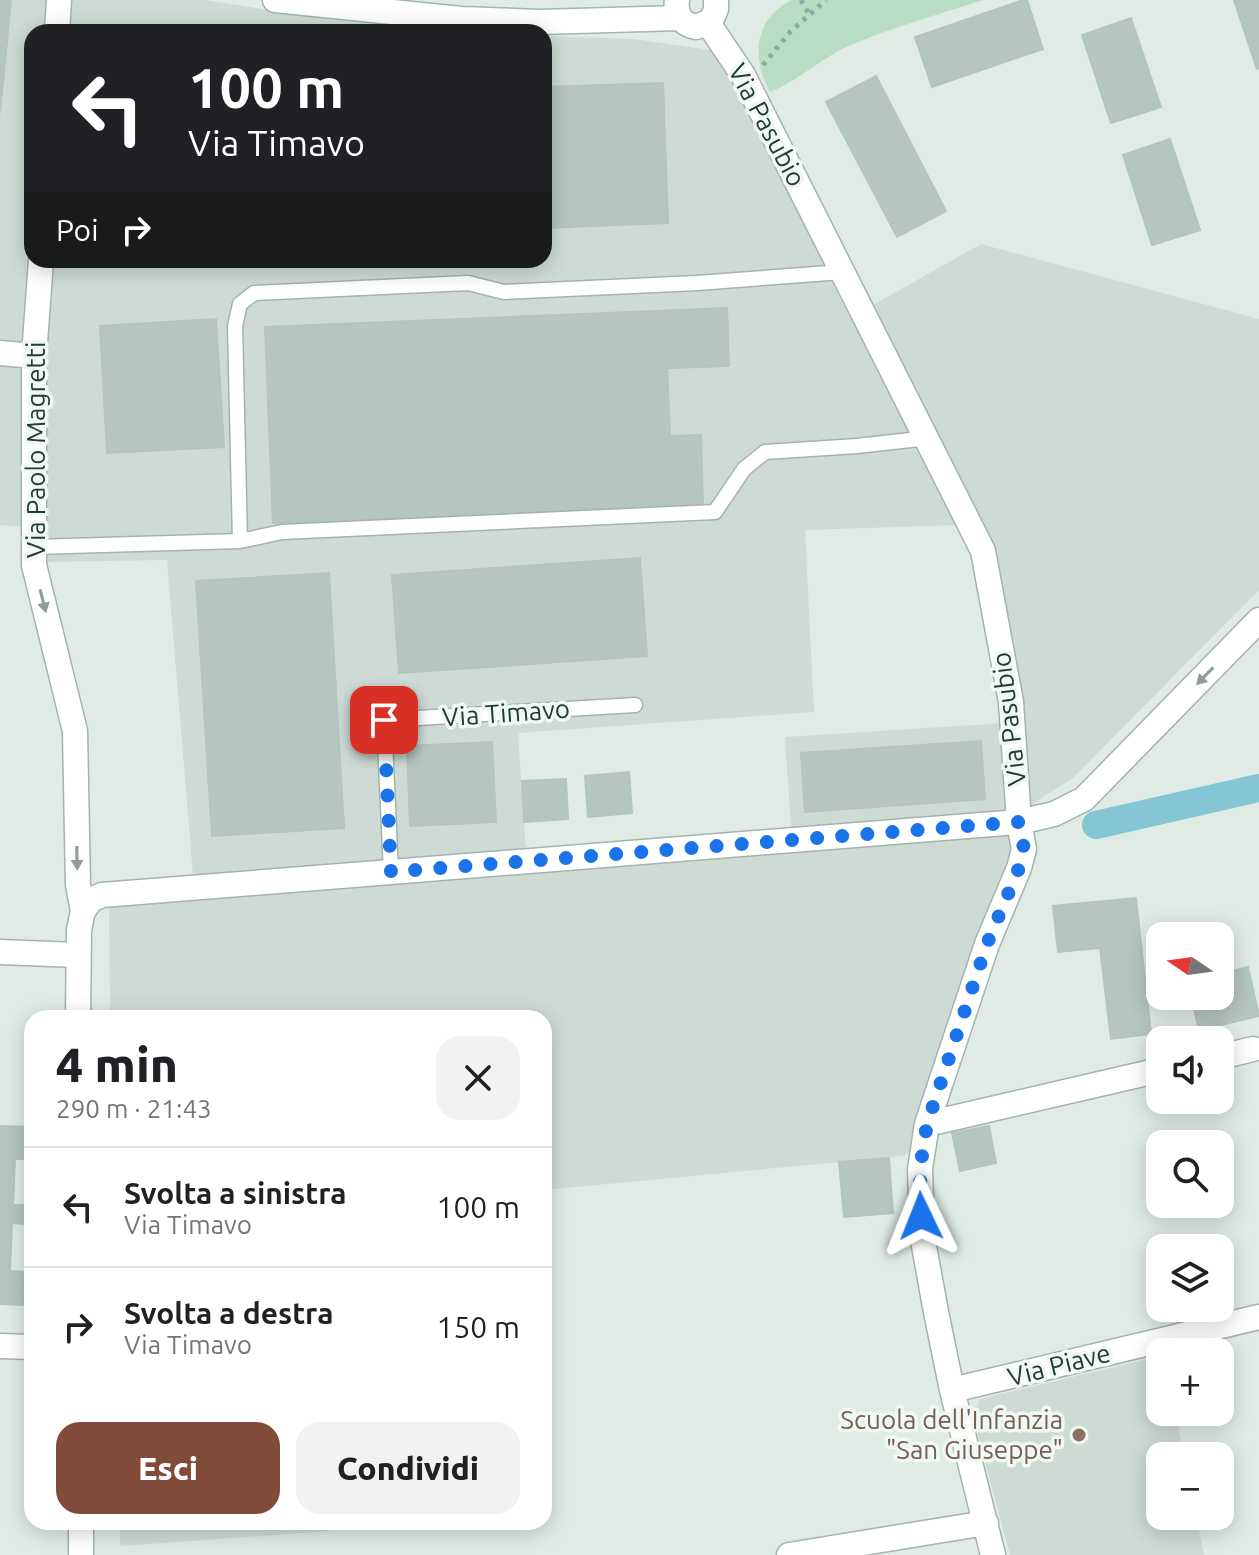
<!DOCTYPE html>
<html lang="it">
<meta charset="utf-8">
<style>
body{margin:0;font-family:Ubuntu,sans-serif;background:#f2f2f2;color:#202124;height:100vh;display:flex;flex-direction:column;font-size:30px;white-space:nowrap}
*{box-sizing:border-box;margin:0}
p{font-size:26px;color:#757577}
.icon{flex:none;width:44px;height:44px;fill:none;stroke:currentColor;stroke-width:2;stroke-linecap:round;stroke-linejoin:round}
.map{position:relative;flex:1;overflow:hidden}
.sheet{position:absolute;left:24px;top:1010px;width:528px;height:520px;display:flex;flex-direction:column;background:#fff;border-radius:24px;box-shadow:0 4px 20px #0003}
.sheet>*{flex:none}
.banner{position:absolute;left:24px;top:24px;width:528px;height:244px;border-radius:24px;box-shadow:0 4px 20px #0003;background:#202124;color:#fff;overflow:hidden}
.needle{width:52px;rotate:283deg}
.controls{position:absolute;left:1146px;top:922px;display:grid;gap:16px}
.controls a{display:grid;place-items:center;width:88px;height:88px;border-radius:16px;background:#fff;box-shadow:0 4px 20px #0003;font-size:40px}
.pin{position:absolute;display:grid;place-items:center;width:68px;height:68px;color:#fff;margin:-34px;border-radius:16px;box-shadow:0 4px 12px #0006}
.me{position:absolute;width:88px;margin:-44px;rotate:358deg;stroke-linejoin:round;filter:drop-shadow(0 0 6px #0008)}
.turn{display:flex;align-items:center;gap:28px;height:168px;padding:0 32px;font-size:36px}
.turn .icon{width:104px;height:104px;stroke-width:2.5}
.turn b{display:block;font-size:56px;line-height:68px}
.then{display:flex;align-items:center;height:76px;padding:0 32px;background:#0003;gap:16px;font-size:30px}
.round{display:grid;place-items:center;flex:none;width:84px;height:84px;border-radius:24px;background:#f2f2f2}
.headline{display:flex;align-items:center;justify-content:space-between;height:136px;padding:0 32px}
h1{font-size:48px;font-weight:800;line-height:60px}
.primary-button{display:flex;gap:16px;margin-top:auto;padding:16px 32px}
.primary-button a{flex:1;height:92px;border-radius:24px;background:#804b39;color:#fff;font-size:32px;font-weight:800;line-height:92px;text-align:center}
.primary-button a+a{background:#f2f2f2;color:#202124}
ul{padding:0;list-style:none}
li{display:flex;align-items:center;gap:24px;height:120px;padding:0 32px;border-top:2px solid #e0e0e0}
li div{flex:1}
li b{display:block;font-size:30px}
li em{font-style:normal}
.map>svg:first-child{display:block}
.built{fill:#cedbd5;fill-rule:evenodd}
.green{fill:#b8ddc3}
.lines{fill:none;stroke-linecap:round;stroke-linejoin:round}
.canal{stroke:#86c5d3;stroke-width:28}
.building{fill:#b5c6bf;stroke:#b2c5be;stroke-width:2}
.lane-casing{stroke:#a3b3ad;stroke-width:17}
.street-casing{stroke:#a3b3ad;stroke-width:27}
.secondary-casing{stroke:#9eb7af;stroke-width:27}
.path{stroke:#7fb0a2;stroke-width:5;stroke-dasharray:4 6;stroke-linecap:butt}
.lane{stroke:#fff;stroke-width:14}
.street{stroke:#fff;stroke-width:24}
.secondary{stroke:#fff;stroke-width:24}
.oneway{fill:#909e9a}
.route{stroke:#1a73e8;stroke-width:14;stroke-dasharray:0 25.2}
.education-dot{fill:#8d6e63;stroke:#f0f8f4;stroke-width:3}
.labels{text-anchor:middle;stroke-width:7;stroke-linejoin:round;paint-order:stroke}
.street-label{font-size:26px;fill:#203c35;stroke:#f0f8f4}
.education-label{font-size:26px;fill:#785e54;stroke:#f0f8f4;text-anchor:end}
</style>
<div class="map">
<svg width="1259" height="1555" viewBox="0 0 1259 1555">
<rect width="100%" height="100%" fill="#e0ebe6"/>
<path class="built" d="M0,0H205L318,18L448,32H32V260H544V36L635,39L717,51L850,318L981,244L1259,319V590L1073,778L1031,805L1035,857L998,951L935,1136L903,1156L544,1190V1018H110L109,906L195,900L167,560L41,562V528L0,525ZM960,525L973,554L1004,723L785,737L791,830L526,852L518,733L814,712L805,530Z
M1160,1356V1412H1175L1184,1456H1160V1516H1196L1204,1555H1010L972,1413L980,1399Z
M120,1522H329V1531L120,1546Z"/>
<path class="green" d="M792,0H983C937,15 890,28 846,47C819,60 798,81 770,92C751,58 754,18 792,0Z"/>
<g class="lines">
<path class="canal" d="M1096,825L1259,788"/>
</g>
<path class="building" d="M0,0H11L0,113Z
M1023,0H1027L1043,49L932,87L915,37Z
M1234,0H1259V68L1257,69Z
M1131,18L1161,107L1111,123L1082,35Z
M876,76L946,211L897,237L826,102Z
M663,83L668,223L544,228V87Z
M1170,139L1200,230L1152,245L1123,155Z
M119,260H314L119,267Z
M727,308L729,366L667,368L670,436L701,435L703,506L273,523L265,327Z
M216,319L224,447L107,453L100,326Z
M640,558L647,656L399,673L392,575Z
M329,573L344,828L212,836L196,581Z
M981,741L985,799L805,812L801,753Z
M492,742L496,822L410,826L407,746Z
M629,772L632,813L588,817L585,776Z
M566,779L568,819L524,822L522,781Z
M1136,898L1151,1034L1111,1039L1100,948L1058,952L1053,906Z
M1248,967L1259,1016L1199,1030L1191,996H1220V974Z
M0,1126L29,1127L28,1159H15L13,1205H26V1224L12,1223L10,1271L24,1272L23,1305L0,1304Z
M989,1126L996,1163L960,1171L952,1133Z
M889,1158L893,1213L844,1217L839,1162Z"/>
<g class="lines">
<defs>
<path id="lane" d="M240,541L235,326L240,304L254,293L468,283L504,292L697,283L842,272
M34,547L240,541L282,532L715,512L744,469L765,452L857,446L928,438
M391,872L384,720L635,705"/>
<path id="street" d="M708,23L743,75L983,551L1011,702L1019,822L1024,849L1019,868L987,944L927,1124L920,1169L922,1235L936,1312L952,1390L993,1555
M57,32L59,0
M41,260L34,356V565L75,731L78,885L83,911L79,930L78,1018
M0,353L34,356
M83,911L91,900L102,895L1019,822L1054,814L1084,799L1259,620
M0,952L77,955
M1220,1057L1253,1049
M927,1124L1160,1070
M0,1346L32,1347
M952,1390L1259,1317
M81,1522V1555
M789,1555L986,1523"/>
<path id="secondary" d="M275,0L461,19L540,22L680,18
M677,0C675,14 681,24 696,27L711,21L716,9V0"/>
</defs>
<use href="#lane" class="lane-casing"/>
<use href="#street" class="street-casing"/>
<use href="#secondary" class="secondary-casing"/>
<path class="path" d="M801,0L809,14
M763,65L790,32L826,0"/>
<use href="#lane" class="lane"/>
<use href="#street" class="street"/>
<use href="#secondary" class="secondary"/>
</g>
<defs><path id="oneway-solid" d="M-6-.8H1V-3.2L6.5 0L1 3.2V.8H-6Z" transform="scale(2)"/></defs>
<g class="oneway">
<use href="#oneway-solid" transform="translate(43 601) rotate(76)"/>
<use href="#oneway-solid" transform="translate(1205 676) rotate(134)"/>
<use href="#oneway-solid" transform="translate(77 858) rotate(89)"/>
</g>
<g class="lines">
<path class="route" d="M384,720L391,872L1019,822L1024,849L1019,868L987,944L927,1124L920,1169L921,1216"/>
</g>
<circle class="education-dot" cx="1079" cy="1435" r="8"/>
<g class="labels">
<g class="street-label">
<text transform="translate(767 125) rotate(62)" y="9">Via Pasubio</text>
<text transform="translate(36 450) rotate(-90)" y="9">Via Paolo Magretti</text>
<text transform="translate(506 713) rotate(-4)" y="9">Via Timavo</text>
<text transform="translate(1009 719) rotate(-97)" y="9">Via Pasubio</text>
<text transform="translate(1059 1365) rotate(-14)" y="9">Via Piave</text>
</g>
<g class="education-label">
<text x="1063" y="1429">Scuola dell'Infanzia<tspan x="1063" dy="30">"San Giuseppe"</tspan></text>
</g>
</g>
</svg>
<div class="controls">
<a><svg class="needle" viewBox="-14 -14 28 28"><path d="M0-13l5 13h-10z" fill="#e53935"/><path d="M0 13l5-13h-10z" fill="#757577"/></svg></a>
<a><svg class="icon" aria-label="sound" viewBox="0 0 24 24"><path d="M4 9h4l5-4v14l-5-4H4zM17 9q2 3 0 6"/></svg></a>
<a><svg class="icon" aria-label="search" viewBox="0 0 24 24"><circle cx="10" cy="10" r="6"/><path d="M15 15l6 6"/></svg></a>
<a><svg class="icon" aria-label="layers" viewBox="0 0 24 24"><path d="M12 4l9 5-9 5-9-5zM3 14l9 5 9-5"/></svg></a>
<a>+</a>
<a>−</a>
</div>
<div class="pin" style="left:384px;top:720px;background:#d93025"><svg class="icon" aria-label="arrive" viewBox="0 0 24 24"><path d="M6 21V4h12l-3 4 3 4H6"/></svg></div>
<svg class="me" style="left:921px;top:1216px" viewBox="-20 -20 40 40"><path d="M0-17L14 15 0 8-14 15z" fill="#1a73e8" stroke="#fff" stroke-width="4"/></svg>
<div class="banner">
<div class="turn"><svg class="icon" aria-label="left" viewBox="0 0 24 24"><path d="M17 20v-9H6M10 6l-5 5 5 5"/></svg><div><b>100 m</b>Via Timavo</div></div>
<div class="then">Poi<svg class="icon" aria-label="right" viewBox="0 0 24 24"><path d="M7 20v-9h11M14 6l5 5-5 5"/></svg></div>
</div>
<section class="sheet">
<div class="headline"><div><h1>4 min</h1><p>290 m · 21:43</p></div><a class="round"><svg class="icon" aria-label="close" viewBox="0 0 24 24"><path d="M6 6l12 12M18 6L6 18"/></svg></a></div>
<ul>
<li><svg class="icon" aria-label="left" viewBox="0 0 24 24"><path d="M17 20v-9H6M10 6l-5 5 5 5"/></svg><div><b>Svolta a sinistra</b><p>Via Timavo</p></div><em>100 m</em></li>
<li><svg class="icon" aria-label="right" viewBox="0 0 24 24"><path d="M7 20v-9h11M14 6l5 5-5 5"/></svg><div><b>Svolta a destra</b><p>Via Timavo</p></div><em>150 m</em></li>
</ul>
<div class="primary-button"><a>Esci</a><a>Condividi</a></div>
</section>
</div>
